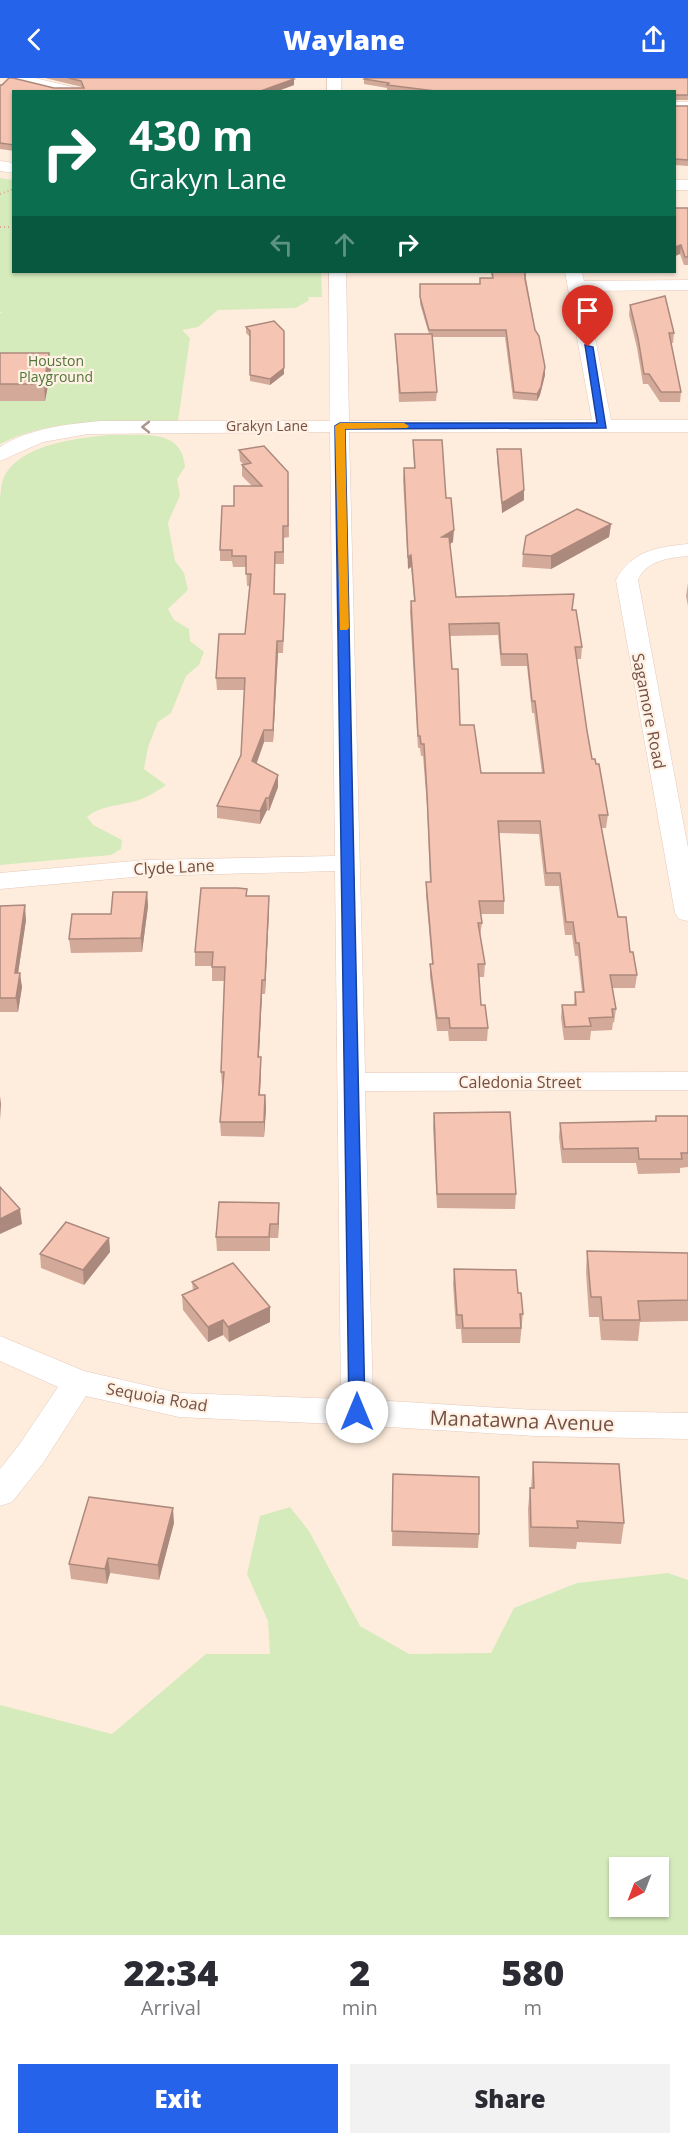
<!DOCTYPE html>
<style>
body{margin:0;font-family:"Open Sans",sans-serif;background:#f2f2f3;color:#2b2b33;height:100vh;display:flex;flex-direction:column;font-size:22px;white-space:nowrap}
*{box-sizing:border-box;margin:0}
p{font-size:20px;color:#7c7c81}
.icon{flex:none;width:33px;height:33px;fill:none;stroke:currentColor;stroke-width:2;stroke-linecap:round;stroke-linejoin:round}
.map{position:relative;height:1857px;overflow:hidden}
.sheet{display:flex;flex-direction:column;background:#fff;flex:1}
.sheet>*{flex:none}
.hud{position:absolute;left:12px;top:12px;width:664px;height:183px;border-radius:0px;box-shadow:0 2px 4px #0004;background:#0b6e4f;color:#fff;overflow:hidden}
.needle{width:39px;rotate:222deg}
.buttons{position:absolute;left:609px;top:1779px;display:grid;gap:12px}
.buttons a{display:grid;place-items:center;width:60px;height:60px;border-radius:0px;background:#fff;box-shadow:0 2px 4px #0004;font-size:30px}
.pin{position:absolute;display:grid;place-items:center;width:51px;height:51px;color:#fff;margin:-62px -26px;border-radius:50% 50% 50% 0;rotate:-45deg;box-shadow:0 0 6px #0007}
.pin .icon{rotate:45deg}
.me{position:absolute;width:66px;margin:-33px;rotate:0deg;stroke-linejoin:round;filter:drop-shadow(0 0 4px #0008)}
.turn{display:flex;align-items:center;gap:21px;height:126px;padding:0 18px;font-size:27px}
.turn .icon{width:78px;height:78px;stroke-width:2.5}
.turn b{display:block;font-size:42px;line-height:51px}
.lanes{display:flex;align-items:center;height:57px;padding:0 18px;background:#0003;justify-content:center;gap:30px;direction:ltr}
.lanes .off{opacity:.35}
.eta{display:flex;justify-content:space-evenly;align-items:center;height:102px;text-align:center}
.eta b{font-size:36px;font-weight:800;line-height:42px}
.primary-button{display:flex;gap:12px;margin-top:auto;padding:12px 18px}
.primary-button a{flex:1;height:69px;border-radius:0px;background:#2563eb;color:#fff;font-size:24px;font-weight:800;line-height:69px;text-align:center}
.primary-button a+a{background:#f2f2f3;color:#2b2b33}
header{display:flex;justify-content:space-between;align-items:center;height:78px;padding:0 18px;background:#2563eb;color:#fff;font-size:27px;font-weight:800}
.map>svg:first-child{display:block}
.green{fill:#d5ebbb;fill-rule:evenodd}
.lines{fill:none;stroke-linecap:round;stroke-linejoin:round}
.minor-casing{stroke:#e4c9bc;stroke-width:1}
.path{stroke:#d9a896;stroke-width:2;stroke-dasharray:1 3;stroke-linecap:butt}
.minor{fill:#fff;fill-rule:evenodd}
.wall{fill:#d3a999;fill-rule:evenodd}
.shaded-wall{fill:#ac897d}
.building{fill:#f5c4b2;stroke:#ac897d;stroke-width:1.5;fill-rule:evenodd}
.oneway{stroke:#ac958f}
.route{fill:#2563eb;stroke:#184099;stroke-width:1.5}
.slow{fill:#f59e0b}
.labels{text-anchor:middle;stroke-width:4.5;stroke-linejoin:round;paint-order:stroke}
.far-park-label{font-size:14px;fill:#527539;stroke:#fff1e4}
.far-street-label{font-size:14px;fill:#744f44;stroke:#fff1e4}
.street-label{font-size:16px;fill:#744f44;stroke:#fff1e4}
.near-street-label{font-size:20px;fill:#744f44;stroke:#fff1e4}
</style>
<header><svg class="icon" aria-label="back" viewBox="0 0 24 24"><path d="M15 5l-7 7 7 7"/></svg>Waylane<svg class="icon" aria-label="share" viewBox="0 0 24 24"><path d="M12 15V3M7 8l5-5 5 5M5 13v7h14v-7"/></svg></header>
<div class="map">
<svg width="688" height="1857" viewBox="0 0 688 1857">
<rect width="100%" height="100%" fill="#feeddd"/>
<path class="green" d="M0,100L13,102L14,194H321L322,219H308L309,222L296,230L218,232L198,249L182,252L190,260L178,343C118,344 56,338 0,366V235H3L0,234Z
M110,357C141,358 182,349 185,389L177,401L180,417L168,445L175,483L184,495L188,512L168,531L174,542L189,551L190,563L204,574L199,587L186,598L171,635L158,644L148,669L144,691L166,707C155,715 144,721 132,724C116,728 100,728 87,739L93,747L122,762L121,771L111,777L0,787V420C1,414 1,407 3,402C16,366 79,360 110,357Z
M290,1429L309,1453L360,1548L409,1576L491,1575L514,1530L577,1505L668,1495L688,1502V1857H0V1627L112,1656L206,1576H270L268,1543L247,1496L260,1438ZM620,1790H658V1828H620Z"/>
<g class="lines">
<defs>
<path id="minor" d="M9,0H35L81,11L83,14H55L11,3Z
M327,0H341V14H327Z
M675,24H688V32H675Z
M0,83L14,85V95L0,93Z
M675,102H688V112H675Z
M329,194H346L349,343L592,342L565,194H582L584,203L688,202V212L586,213L611,342H688V354H349L365,995L688,994V1012L365,1013L373,1322L535,1332L688,1335V1361L535,1358L357,1347L179,1339L86,1318L43,1385L12,1424L0,1428V1391L19,1367L58,1309L0,1283V1258L84,1293L179,1315L341,1321L335,793L145,798L0,811V795L145,782L335,778L330,354L88,356L43,364L0,383V369C30,350 67,346 101,343H330Z
M688,466V478C668,480 647,482 638,502L688,770V843L679,841L675,835L616,502C631,473 658,469 688,466Z"/>
</defs>
<use href="#minor" class="minor-casing"/>
<path class="path" d="M0,116L14,111
M0,149H12"/>
<use href="#minor" class="minor"/>
</g>
<path class="wall" d="M45,0H291L294,7L275,14H14V73L0,71V7L54,10H82V9Z
M688,0V22H675V14H396L387,12V10L364,6V1Z
M675,28H688V88L675,87Z
M688,130V187H684L680,176L675,178Z
M491,194H525L535,252L545,297L540,317L537,323L513,321L505,259H432L437,314L436,323L399,324L395,256H429L420,226V206H480L492,200Z
M630,227L674,255L673,265H671L681,314L680,324H660L648,306H643L637,270L629,237Z
M246,249L284,253V296L270,307L250,303V259L246,255Z
M0,275H49L51,292L45,323H0Z
M413,362L446,420L453,464L450,466L456,519L573,532L582,569L581,581H577L587,653L592,681L608,737L606,750H601L618,839L637,897L635,910H612L616,931L614,945L613,944L612,952L591,953L590,962H564L561,940L562,927H574L575,914H582L578,878H575L572,857H565L559,808H545L539,756L499,755L504,823V836H481L482,845L480,858L485,886L484,899H479L481,927L488,950L487,963H449L448,953H437L430,899V886H432L426,817V804H430L427,728L423,678H421L420,670H418L410,534L411,523H414L411,489L408,491L403,402L404,390H414ZM498,557L501,588H527L532,635H534L542,695H481L460,647L452,591L450,558Z
M497,371L524,412V422L502,435L497,382Z
M239,372L288,394L289,459L284,460V486H275L274,516L285,528L283,575H278L273,664H264L256,685L278,709L269,733L267,732L260,746L217,740V728L241,677L244,612H217L216,600L245,556L250,508H247L246,489H233L232,483H220V472L234,428L252,408L242,398V387L243,386L240,383Z
M611,446L609,459L551,491L522,489L523,476Z
M688,505V528L686,518Z
M247,811V818L269,831L265,916H262L259,979L261,993L260,1017H265L266,1031L264,1059L221,1058L220,1044L223,1008H222L221,994L224,903H212V888H195V874Z
M147,814L148,828L142,874L71,875L69,861Z
M0,828L26,842L18,895L22,909L18,934H0Z
M434,1035L516,1116L515,1131L437,1130L433,1049Z
M656,1038H688V1089L680,1090V1095L638,1096L636,1085H562L559,1059L560,1045L655,1043Z
M279,1139L278,1160H270V1173H217L216,1159Z
M109,1160L110,1174L84,1207L41,1190L40,1176Z
M587,1173L688,1175V1243L640,1244L638,1263L601,1262L599,1239H589L586,1194Z
M454,1191L518,1215L523,1236L520,1265H462L461,1251H456L453,1206Z
M192,1204L270,1244L229,1264L223,1257L208,1264L183,1232L182,1217L193,1212Z
M533,1384L624,1445L621,1466L577,1464L576,1471L529,1469L528,1431L530,1410H531Z
M393,1396L479,1456L478,1470L392,1468Z
M174,1445L159,1502L110,1495L107,1506L71,1501L69,1486Z"/>
<path class="shaded-wall" d="M294,1V7L275,14H258Z
M681,167L680,176L675,178V169Z
M284,253V296L270,307V301Z
M49,275L51,292L45,323L44,306Z
M545,289V297L540,317L537,323V316Z
M524,412V422L502,435V425Z
M611,446L609,459L551,491V478Z
M454,452L453,464L442,471V459Z
M411,477V489L408,491V479Z
M277,563L278,575L273,664V652Z
M264,652V664L253,696L252,683Z
M278,697V709L269,733V720Z
M266,720L267,732L260,746V733Z
M147,814L148,828L142,874L141,860Z
M269,818V831L265,916V902Z
M25,827L26,842L16,909L15,895Z
M20,895L22,909L18,934L16,920Z
M262,902V916L258,993V979Z
M261,979V993L259,1031V1017Z
M265,1017L266,1031L264,1059V1044Z
M0,1018L1,1026L0,1042Z
M279,1125V1139L278,1160V1146Z
M20,1131L22,1146L0,1156V1141Z
M109,1160L110,1174L84,1207L83,1192Z
M270,1229V1244L229,1264L228,1249Z
M223,1242V1257L208,1264V1249Z
M173,1430L174,1445L159,1502L158,1487Z
M108,1480L110,1495L107,1506L105,1491Z"/>
<path class="building" d="M9,0H13L54,10H84L81,3L68,0H291L294,1L258,14H14V67L0,65V7H2Z
M365,0H688V17H675V14H443L387,7L389,5L364,1Z
M675,28H688V82L675,81Z
M675,130H688V179H685L681,167L675,169Z
M492,194H525V201L535,252L539,258L545,289L541,309L537,316L514,314L506,252H429L420,219V206H480V200H493Z
M665,218L674,255H669L681,314H661L649,296H644L638,260L630,227Z
M274,243L284,253V290L270,301L250,297V253L246,249Z
M395,256H432L437,314L400,315Z
M0,275H49L44,306H0Z
M413,362H442L446,420H451L454,452L442,459H449L456,519L574,516L572,532H576L582,569H575L587,653L592,681H595L596,686H599L608,737H599L618,839H626L630,874H633L637,897H610L616,931H612L613,939L589,940L591,948L565,949L562,927H576L575,914H584L579,865H576L573,844H566L560,795H546L540,743H498L504,823H479L482,845H478L485,886H478L481,927H485L488,950H450L449,940H437L430,886H433L426,804H431L427,716L424,666H421L420,658H418L411,523H415L411,477L408,479L404,390H415ZM499,545L501,576H527L532,623H535L544,695H481L474,647H460L458,591H452L449,546Z
M264,368L288,394V448H283V474H275L274,516H285L283,563H277L273,652H264L252,683L278,697L269,720H266L260,733L217,728L241,677L245,600H216L219,556H245L251,496H246V478H232V472H220L222,428H234V408H262L242,387L251,385L239,372Z
M497,371H521L524,412L502,425Z
M577,431L611,446L551,478L523,476L526,458Z
M201,810H238L247,811L246,818H269L265,902H262L258,979H261L259,1017H265L264,1044H220L224,994H221L225,889H212L213,874H195Z
M113,814H147L141,860L69,861L72,836H111Z
M25,827L15,895H20L16,920H0V828Z
M510,1034L516,1116H437L434,1035Z
M656,1038H688V1075H681L682,1081H639L638,1070L563,1071L560,1045L656,1043Z
M0,1109L20,1131L0,1141Z
M219,1124L279,1125L278,1146H270L269,1159H216Z
M66,1144L109,1160L83,1192L40,1176Z
M587,1173L688,1175V1222L638,1223L640,1242H603L601,1219H591Z
M233,1185L270,1229L228,1249L223,1242L208,1249L182,1217L198,1210L192,1204Z
M454,1191L516,1192L518,1215H521L523,1236H520L521,1250H463L462,1237H457Z
M533,1384L619,1386L624,1445L577,1443L578,1450L531,1449L530,1410H534Z
M393,1396L479,1399V1456L392,1453Z
M89,1419L173,1430L158,1487L108,1480L105,1491L69,1486Z"/>
<defs><path id="oneway-chevron" d="M-2-3.5L2.5 0L-2 3.5" fill="none" stroke-width="1.6" stroke-linecap="round" stroke-linejoin="round" transform="scale(1.5)"/></defs>
<use class="oneway" href="#oneway-chevron" transform="translate(146 349) rotate(180)"/>
<path class="route" d="M585,267L593,269L606,350L345,351L365,1334L363,1338L357,1340L351,1338L349,1334L335,348L340,345H597Z"/>
<path class="slow" d="M404,345L409,348L407,350L345,351L349,550L347,552H340L335,348L340,345Z"/>
<g class="labels">
<g class="far-park-label">
<text x="56" y="288">Houston<tspan x="56" dy="16">Playground</tspan></text>
</g>
<g class="far-street-label">
<text x="267" y="353">Grakyn Lane</text>
</g>
<g class="street-label">
<text transform="translate(649 633) rotate(79)" y="6">Sagamore Road</text>
<text transform="translate(174 789) rotate(-3)" y="6">Clyde Lane</text>
<text x="520" y="1010">Caledonia Street</text>
<text transform="translate(157 1319) rotate(10)" y="6">Sequoia Road</text>
</g>
<g class="near-street-label">
<text transform="translate(522 1343) rotate(2)" y="7">Manatawna Avenue</text>
</g>
</g>
</svg>
<div class="buttons">
<a><svg class="needle" viewBox="-14 -14 28 28"><path d="M0-13l5 13h-10z" fill="#e53935"/><path d="M0 13l5-13h-10z" fill="#7c7c81"/></svg></a>
</div>
<div class="pin" style="left:588px;top:269px;background:#d93025"><svg class="icon" aria-label="arrive" viewBox="0 0 24 24"><path d="M6 21V4h12l-3 4 3 4H6"/></svg></div>
<svg class="me" style="left:357px;top:1334px" viewBox="-20 -20 40 40"><circle r="19" fill="#fff"/><path d="M0-13L10 11 0 6-10 11z" fill="#2563eb"/></svg>
<div class="hud">
<div class="turn"><svg class="icon" aria-label="right" viewBox="0 0 24 24"><path d="M7 20v-9h11M14 6l5 5-5 5"/></svg><div><b>430 m</b>Grakyn Lane</div></div>
<div class="lanes"><svg class="icon off" aria-label="left" viewBox="0 0 24 24"><path d="M17 20v-9H6M10 6l-5 5 5 5"/></svg><svg class="icon off" aria-label="ahead" viewBox="0 0 24 24"><path d="M12 20V5M6 11l6-6 6 6"/></svg><svg class="icon" aria-label="right" viewBox="0 0 24 24"><path d="M7 20v-9h11M14 6l5 5-5 5"/></svg></div>
</div>
</div>
<section class="sheet">
<div class="eta">
<div><b>22:34</b><p>Arrival</p></div>
<div><b>2</b><p>min</p></div>
<div><b>580</b><p>m</p></div>
</div>
<div class="primary-button"><a>Exit</a><a>Share</a></div>
</section>
